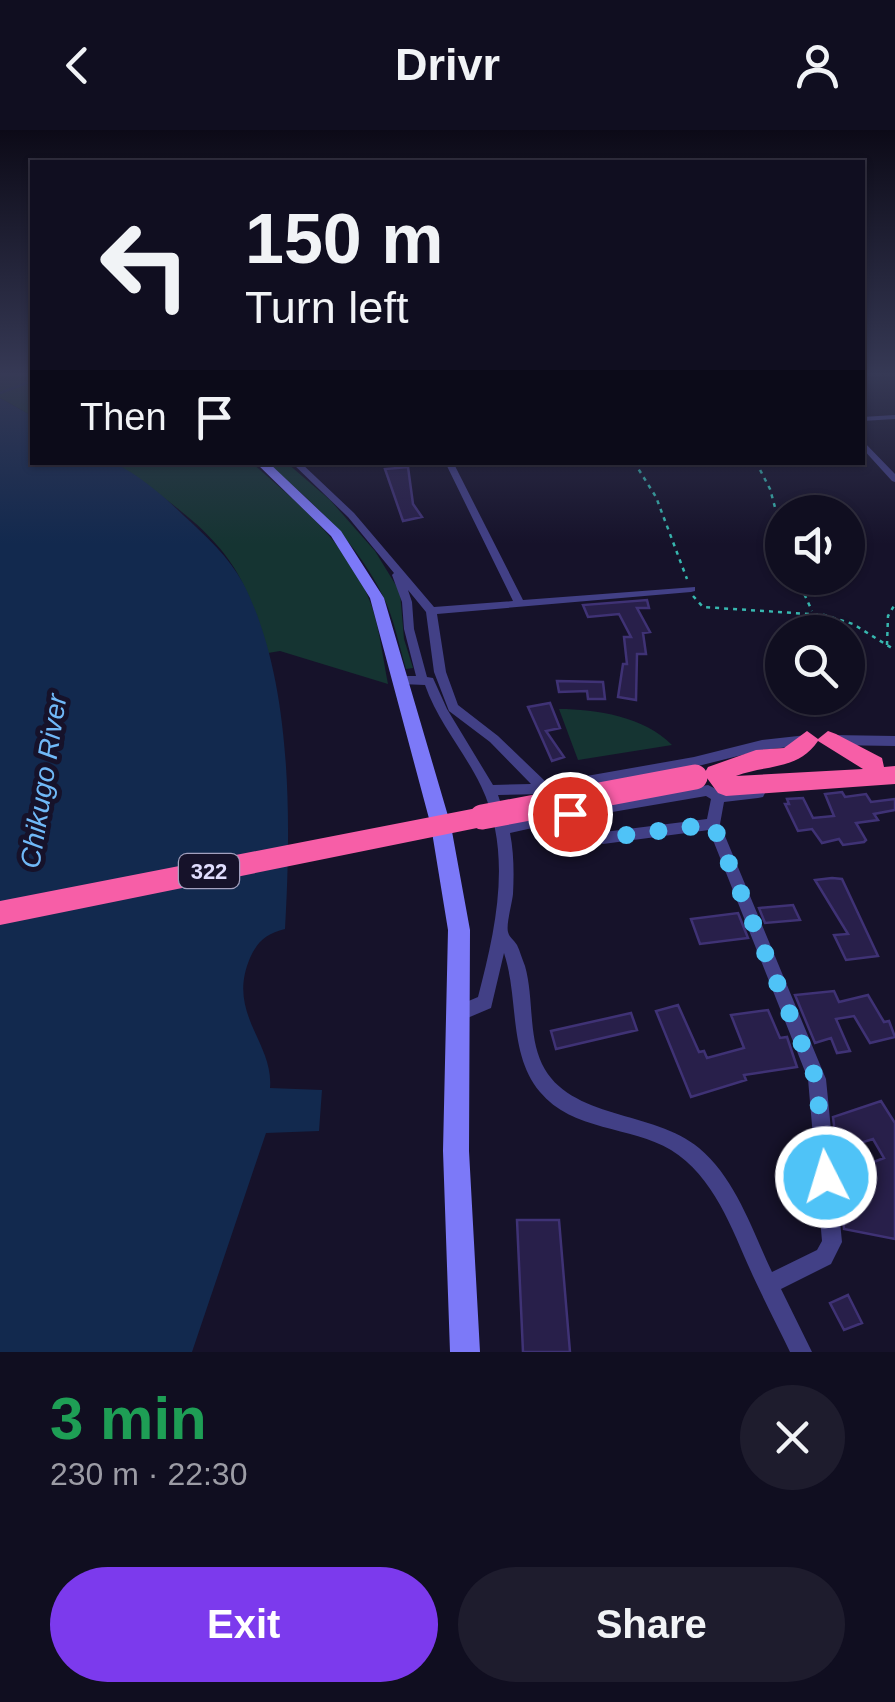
<!DOCTYPE html>
<meta charset="utf-8">
<style>
body{margin:0;font-family:Arial,sans-serif;background:#1e1c2d;color:#f1f3f6;height:100vh;display:flex;flex-direction:column;font-size:38px;white-space:nowrap}
*{box-sizing:border-box;margin:0}
p{font-size:32px;color:#9c9ca5}
.icon{flex:none;width:55px;height:55px;fill:none;stroke:currentColor;stroke-width:2;stroke-linecap:round;stroke-linejoin:round}
.map{position:relative;height:1222px;overflow:hidden}
.side{display:flex;flex-direction:column;background:#100e20;flex:1}
.side>*{flex:none}
.top-card{position:absolute;left:30px;top:30px;width:835px;height:305px;border-radius:0px;box-shadow:0 2px 8px #0004,0 0 0 2px #302e3e;background:#100e20;color:#f1f3f6;overflow:hidden}
.controls{position:absolute;left:765px;top:365px;display:grid;gap:20px}
.controls a{display:grid;place-items:center;width:100px;height:100px;border-radius:50%;background:#100e20;box-shadow:0 2px 8px #0004,0 0 0 2px #302e3e;font-size:50px}
.pin{position:absolute;display:grid;place-items:center;width:85px;height:85px;color:#fff;margin:-42px;border:5px solid #fff;border-radius:50%;box-shadow:0 2px 10px #0007}
.me{position:absolute;width:110px;margin:-55px;rotate:355deg;stroke-linejoin:round;filter:drop-shadow(0 0 8px #0008)}
.turn{display:flex;align-items:center;gap:35px;height:210px;padding:0 50px;font-size:45px}
.turn .icon{width:130px;height:130px;stroke-width:2.5}
.turn b{display:block;font-size:70px;line-height:85px}
.then{display:flex;align-items:center;height:95px;padding:0 50px;background:#0003;gap:20px;font-size:38px}
.round{display:grid;place-items:center;flex:none;width:105px;height:105px;border-radius:52px;background:#1e1c2d}
.summary{display:flex;align-items:center;justify-content:space-between;height:170px;padding:0 50px}
h1{font-size:60px;font-weight:700;line-height:75px;color:#1e9e55}
.primary-button{display:flex;gap:20px;margin-top:auto;padding:20px 50px}
.primary-button a{flex:1;height:115px;border-radius:60px;background:#7c3aed;color:#fff;font-size:40px;font-weight:700;line-height:115px;text-align:center}
.primary-button a+a{background:#1e1c2d;color:#f1f3f6}
header{display:flex;justify-content:space-between;align-items:center;height:130px;padding:0 50px;background:#100e20;font-size:45px;font-weight:700}
.map>svg:first-child{display:block}
.green{fill:#153432}
.water{fill:#12294e}
.lines{fill:none;stroke-linecap:round;stroke-linejoin:round}
.stream{stroke:#12294e;stroke-width:2.5}
.building{fill:#281f4a;stroke:#3f3275;stroke-width:2.5}
.path{stroke:#37b7af;stroke-width:2.5;stroke-dasharray:4 5;stroke-linecap:butt}
.street{fill:#424086;fill-rule:evenodd}
.secondary{fill:#7c79f8;fill-rule:evenodd}
.highway{fill:#f75ea7;fill-rule:evenodd}
.highway-bridge{stroke:#f75ea7;stroke-width:25}
.route{stroke:#4fc3f7;stroke-width:18;stroke-dasharray:0 32.4}
.labels{text-anchor:middle;stroke-width:10;stroke-linejoin:round;paint-order:stroke}
.shield{fill:#16122a;stroke:#a3a0be;stroke-width:2.5}
.shield-label{font-size:22px;font-weight:bold;fill:#e0ddfd}
.water-label{font-size:28px;font-style:italic;fill:#70b9f8;stroke:#16122a}
</style>
<header><svg class="icon" aria-label="back" viewBox="0 0 24 24"><path d="M15 5l-7 7 7 7"/></svg>Drivr<svg class="icon" aria-label="person" viewBox="0 0 24 24"><circle cx="12" cy="8" r="4"/><path d="M4 21q1-7 8-7t8 7"/></svg></header>
<div class="map">
<svg width="895" height="1222" viewBox="0 0 895 1222">
<rect width="100%" height="100%" fill="#16122a"/>
<path class="green" d="M0,243H32V286L0,268Z
M114,333H252C297,372 352,417 372,477C380,501 383,529 388,554L280,521L268,523C260,501 254,477 244,456C220,402 160,365 114,333Z
M267,333H287L330,370L375,421L400,462L404,509L413,538L406,539C399,516 394,488 383,466C356,411 313,372 267,333Z
M559,579C596,579 645,587 672,615L578,630Z"/>
<path class="water" d="M0,268L32,286V332C52,333 100,327 116,334C139,345 165,367 183,385C205,405 229,427 243,453C293,550 291,693 285,799C267,804 258,810 250,828C226,884 274,912 270,958L322,960L319,1001L266,1003L192,1222H0Z"/>
<g class="lines">
<path class="stream" d="M0,263L32,251"/>
</g>
<path class="building" d="M408,337L413,374L422,387L403,391L385,339Z
M647,470L649,478H637L650,502L643,503L646,524H637L636,570L618,567L623,534H627L624,507H631L619,484L588,487L583,475Z
M557,551L603,552L605,569H588L587,561L559,562Z
M550,573L560,598L546,601L564,627L552,631L528,577Z
M842,662L845,667L866,664L871,672L895,669V680L874,684L878,690L856,693L866,710L864,712L843,715L839,709L822,713L812,699L798,701L785,674H789L787,669L803,668L813,688L834,686L825,664Z
M832,748L842,749L878,826L846,830L834,805L848,804L815,750Z
M793,775L800,790L765,793L759,778Z
M738,783L748,808L700,814L691,789Z
M834,861L839,872L868,865L884,892L889,891L895,907L870,913L854,886L836,889L850,921L837,923L831,908L815,913L795,865Z
M678,875L699,922L704,921L707,928L744,918L731,885L768,880L780,908L787,907L797,937L744,945L746,950L691,967L656,881Z
M631,883L637,900L556,919L551,901Z
M881,971L895,993V1109L844,1099L840,1049L856,1052L850,1041L884,1028L873,1009L844,1018L835,1003L833,987Z
M517,1090H559L570,1222H523Z
M848,1165L862,1193L844,1200L830,1173Z"/>
<g class="lines">
<path class="path" d="M634,332L656,367L687,449
M756,332L770,359L782,403
M797,448L812,481
M693,466L703,477L824,485L853,494L895,520
M887,515L888,486L895,474"/>
<path class="street" d="M895,285V289L862,291V287Z
M862,310L895,344V352L892,351L862,318Z
M291,332H300L354,383L434,477L513,471L445,332H453L523,470L695,457V461L691,462L437,484L446,542L458,575L498,606L547,653L694,627L762,610L807,605L811,607L813,610L811,613L807,615L762,620L694,637L557,662L573,678L708,655L720,661L758,658L763,659L765,663L763,667L758,668L724,672L720,694L826,949L842,1112L831,1134L781,1159L812,1222H790C778,1197 765,1172 753,1146C733,1102 715,1047 671,1020C631,996 572,1001 540,962C508,924 519,868 504,823L491,878L458,892L452,890L450,884L452,878L478,867C496,798 513,723 481,656C464,621 438,592 425,555L401,554L395,550L401,546H416L404,499L402,472L392,445L394,443L348,387ZM408,460L426,482L434,542L449,581L490,612L531,654L493,655L447,579L433,548L427,547L414,499L412,472ZM542,664L558,681L507,692L498,665ZM706,666L711,669L707,689L604,702L593,697L583,687ZM568,690L583,705L603,714L709,700L808,949L822,1111L817,1120L772,1142C752,1100 736,1049 699,1018C654,980 569,990 542,934C528,904 534,868 525,836C522,829 520,821 517,815C514,810 509,807 508,802C506,794 512,774 513,764C514,744 514,723 510,703Z
M832,605L895,606V616L832,615L828,613L826,610L828,607Z"/>
<path class="secondary" d="M255,332H268L341,401L384,468L451,696L470,800L469,1021L480,1222H450L443,1021L448,800L431,696L370,468L331,406Z"/>
<path class="highway" d="M807,601L818,609L828,601L836,604L882,628L884,637L895,636V654L726,666L718,663L704,644L708,637L756,620L784,618ZM818,611L863,639L736,646C767,634 797,641 818,611Z
M482,677L491,680L494,687L491,694L482,697L0,795V771Z"/>
<path class="highway-bridge" d="M482,687L695,647"/>
</g>
<linearGradient id="sky" x2="0" y2="1"><stop stop-color="#0c0a17"/><stop offset="0.59" stop-color="#363955"/><stop offset="1" stop-color="#363955" stop-opacity="0"/></linearGradient>
<rect width="895" height="414" fill="url(#sky)"/>
<g class="lines">
<path class="route" d="M570,684L588,701L603,708L713,694L816,949L826,1047"/>
</g>
<g class="labels">
<rect class="shield" x="179" y="724" width="60" height="34" rx="8"/>
<g class="shield-label">
<text x="209" y="749">322</text>
</g>
<g class="water-label">
<text transform="translate(43 651) rotate(-81)" y="10">Chikugo River</text>
</g>
</g>
</svg>
<div class="controls">
<a><svg class="icon" aria-label="sound" viewBox="0 0 24 24"><path d="M4 9h4l5-4v14l-5-4H4zM17 9q2 3 0 6"/></svg></a>
<a><svg class="icon" aria-label="search" viewBox="0 0 24 24"><circle cx="10" cy="10" r="6"/><path d="M15 15l6 6"/></svg></a>
</div>
<div class="pin" style="left:570px;top:684px;background:#d93025"><svg class="icon" aria-label="arrive" viewBox="0 0 24 24"><path d="M6 21V4h12l-3 4 3 4H6"/></svg></div>
<svg class="me" style="left:826px;top:1047px" viewBox="-20 -20 40 40"><circle r="17" fill="#4fc3f7" stroke="#fff" stroke-width="3"/><path d="M0-11L8 9 0 5-8 9z" fill="#fff"/></svg>
<div class="top-card">
<div class="turn"><svg class="icon" aria-label="left" viewBox="0 0 24 24"><path d="M17 20v-9H6M10 6l-5 5 5 5"/></svg><div><b>150 m</b>Turn left</div></div>
<div class="then">Then<svg class="icon" aria-label="arrive" viewBox="0 0 24 24"><path d="M6 21V4h12l-3 4 3 4H6"/></svg></div>
</div>
</div>
<section class="side">
<div class="summary"><div><h1>3 min</h1><p>230 m · 22:30</p></div><a class="round"><svg class="icon" aria-label="close" viewBox="0 0 24 24"><path d="M6 6l12 12M18 6L6 18"/></svg></a></div>
<div class="primary-button"><a>Exit</a><a>Share</a></div>
</section>
